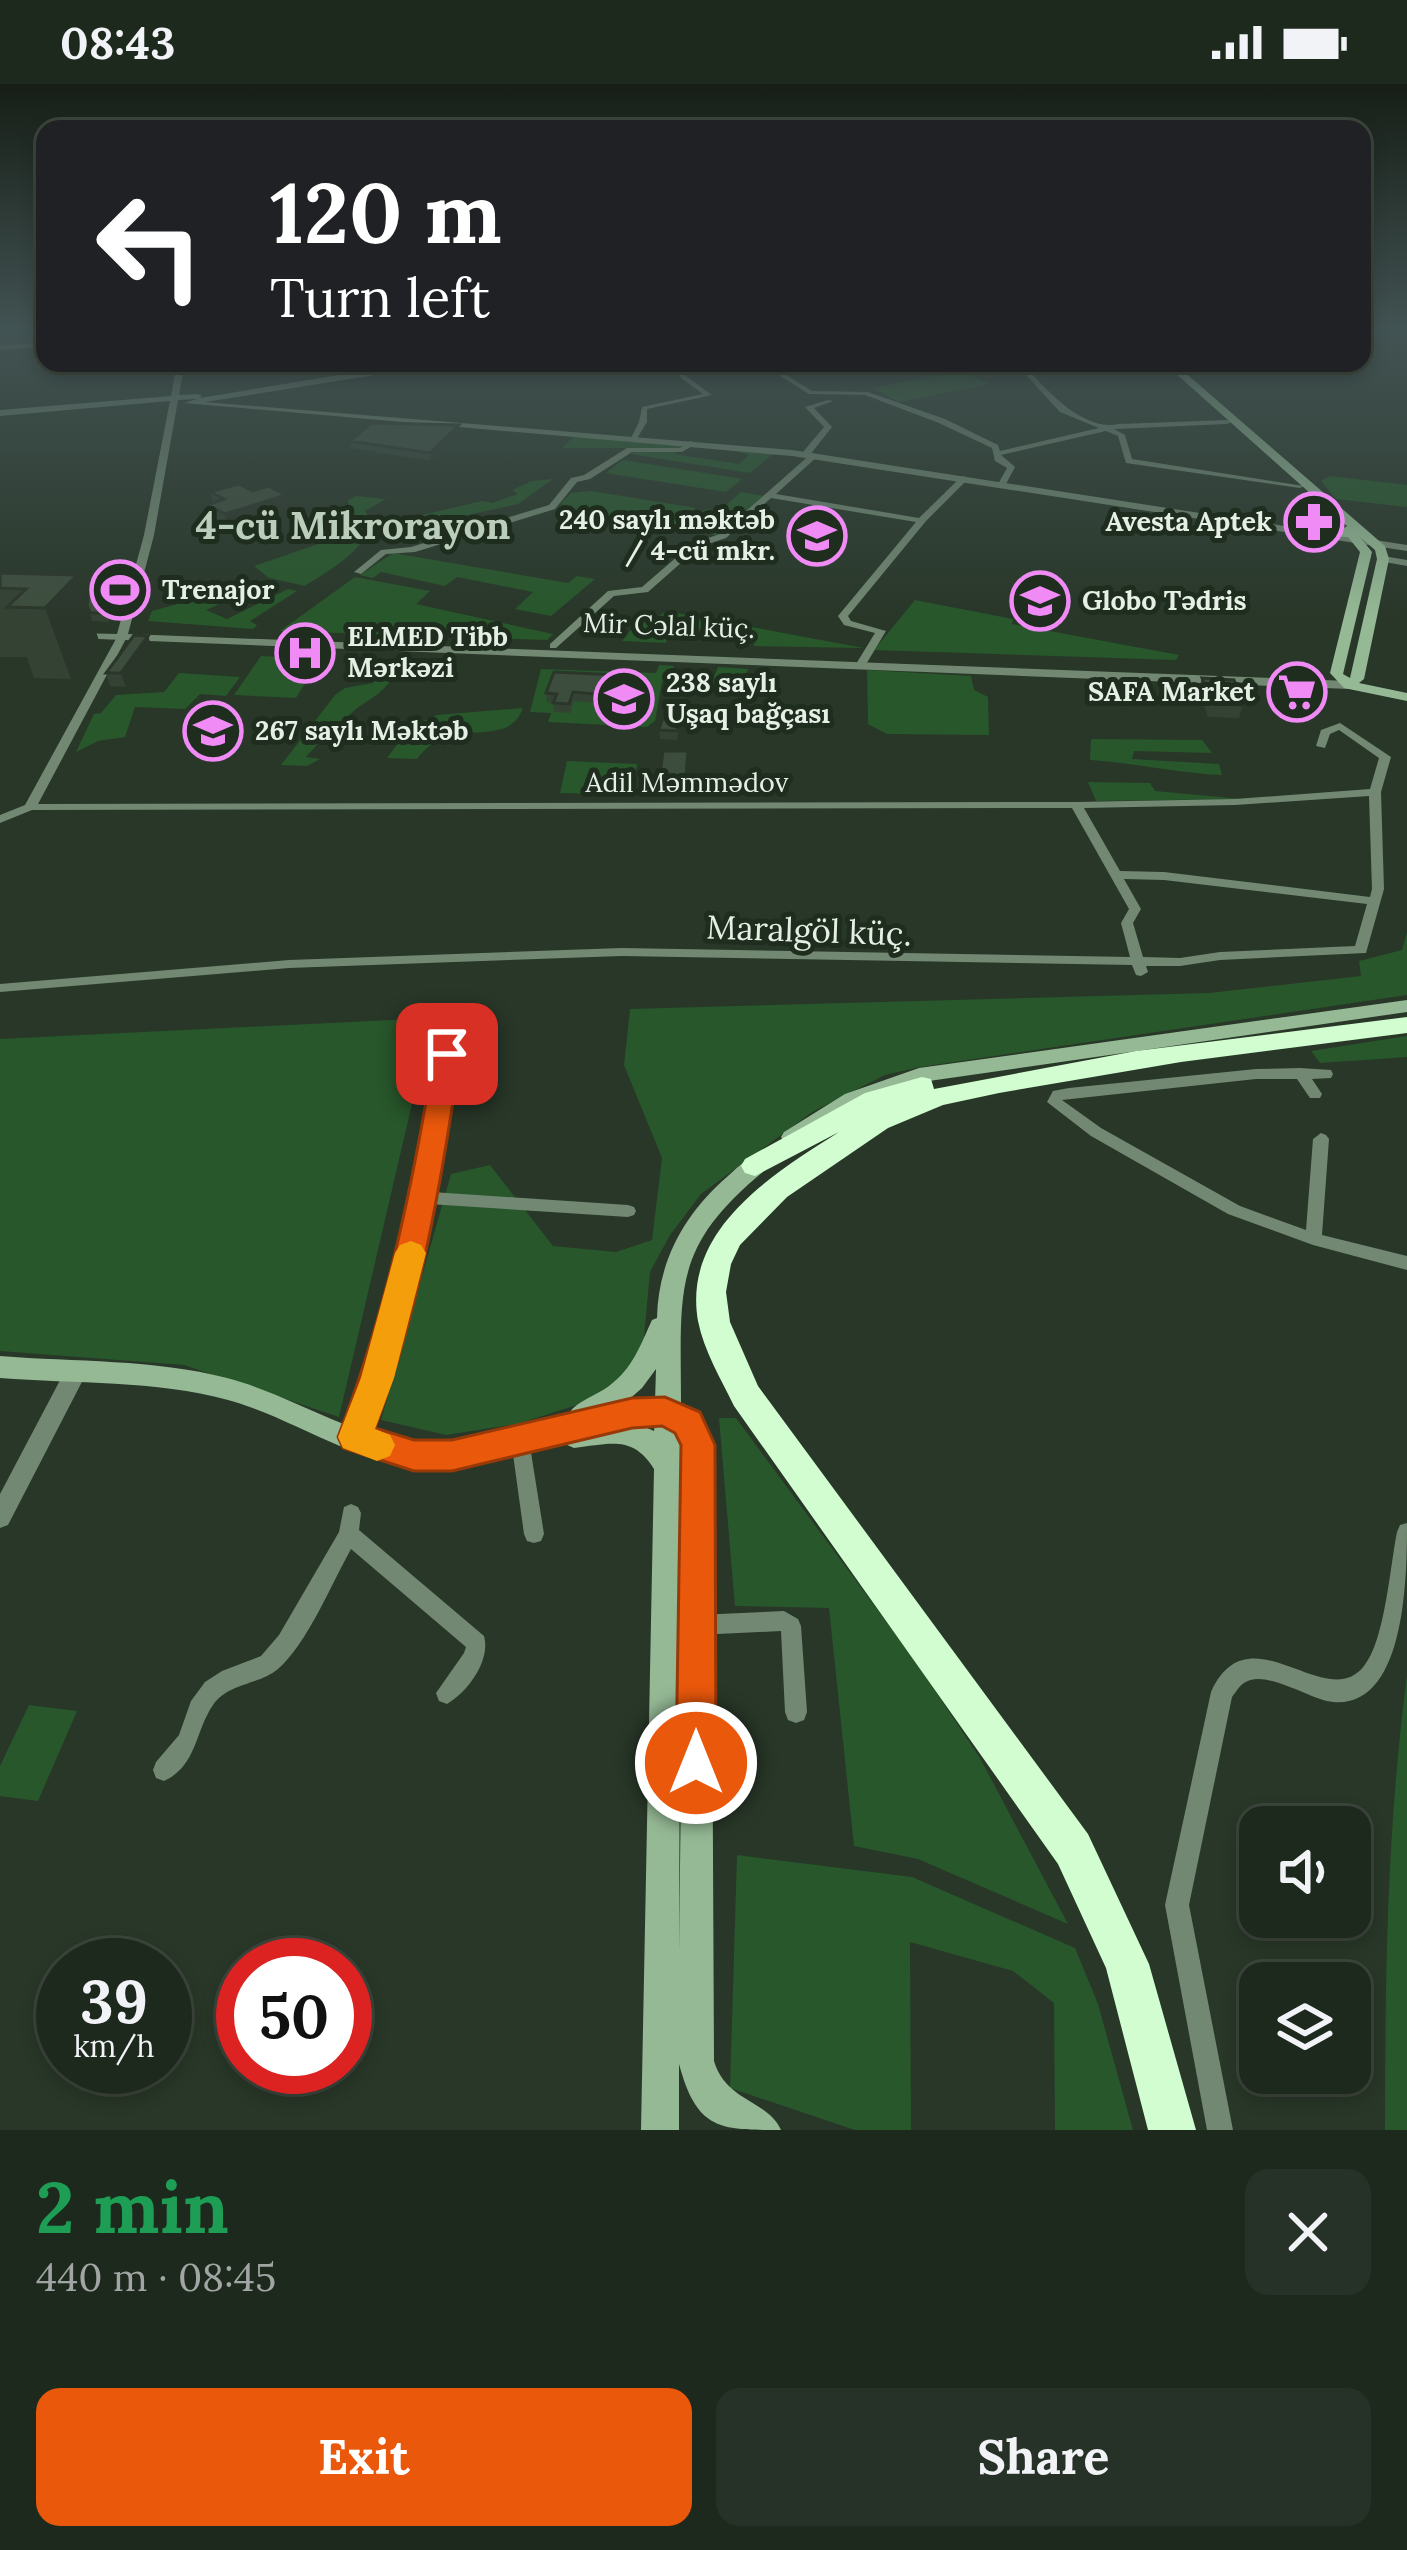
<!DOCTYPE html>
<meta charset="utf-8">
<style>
body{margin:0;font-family:Lora,serif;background:#263127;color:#f1f3f6;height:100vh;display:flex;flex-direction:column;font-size:45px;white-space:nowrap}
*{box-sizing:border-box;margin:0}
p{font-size:39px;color:#a1a6a4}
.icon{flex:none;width:66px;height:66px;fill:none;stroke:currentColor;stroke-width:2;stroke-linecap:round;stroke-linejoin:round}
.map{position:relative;height:2046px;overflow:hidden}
.sheet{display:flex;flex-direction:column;background:#1e291e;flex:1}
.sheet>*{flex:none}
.hud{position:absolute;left:36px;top:36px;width:1335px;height:252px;border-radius:24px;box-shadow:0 6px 18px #0003,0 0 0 3px #3c453c;background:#202124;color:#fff;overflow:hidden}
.tools{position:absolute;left:1239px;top:1722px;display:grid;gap:24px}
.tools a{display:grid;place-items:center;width:132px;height:132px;border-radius:24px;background:#1e291e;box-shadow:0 6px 18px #0003,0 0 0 3px #3c453c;font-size:60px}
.speed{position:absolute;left:36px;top:1854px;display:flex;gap:24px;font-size:60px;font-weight:700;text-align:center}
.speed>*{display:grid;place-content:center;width:156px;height:156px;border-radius:50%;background:#1e291e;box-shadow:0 6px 18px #0003,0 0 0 3px #3c453c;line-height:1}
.speed small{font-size:30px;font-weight:400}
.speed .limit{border:18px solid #d22;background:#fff;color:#111}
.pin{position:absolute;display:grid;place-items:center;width:102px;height:102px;color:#fff;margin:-51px;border-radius:24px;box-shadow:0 6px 18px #0006}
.me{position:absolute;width:132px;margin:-66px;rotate:0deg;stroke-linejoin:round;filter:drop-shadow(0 0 9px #0008)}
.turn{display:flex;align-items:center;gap:42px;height:252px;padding:0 36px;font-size:54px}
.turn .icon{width:156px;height:156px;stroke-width:2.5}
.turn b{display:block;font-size:84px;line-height:102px}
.round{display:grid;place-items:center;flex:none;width:126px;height:126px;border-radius:24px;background:#263127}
.headline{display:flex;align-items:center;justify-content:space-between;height:204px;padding:0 36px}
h1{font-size:72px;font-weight:700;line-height:90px;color:#1e9e55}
.primary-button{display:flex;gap:24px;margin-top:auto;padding:24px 36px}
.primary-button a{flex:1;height:138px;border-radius:24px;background:#ea580c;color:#fff;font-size:48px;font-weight:700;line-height:138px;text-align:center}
.primary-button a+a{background:#263127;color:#f1f3f6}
.status{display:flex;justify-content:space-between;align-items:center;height:84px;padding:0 60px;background:#1e291e;direction:ltr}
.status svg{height:33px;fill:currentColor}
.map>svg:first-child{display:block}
.green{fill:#28572b}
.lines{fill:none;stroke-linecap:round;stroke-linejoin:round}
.minor{fill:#728872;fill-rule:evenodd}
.tertiary{fill:#728872;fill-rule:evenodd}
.secondary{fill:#95b995;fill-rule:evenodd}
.motorway{fill:#d1fdd1;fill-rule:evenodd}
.wall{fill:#344234}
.shaded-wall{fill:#2b362b}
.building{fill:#3d4d3d;stroke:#2b362b;stroke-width:3}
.route{fill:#ea580c;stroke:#983908;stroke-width:3}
.slow{fill:#f59e0b}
.labels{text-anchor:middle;stroke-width:10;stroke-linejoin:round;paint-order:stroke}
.far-poi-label{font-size:27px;font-weight:bold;fill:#e6efe6;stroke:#1e2d1e;text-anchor:start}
.far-street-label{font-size:27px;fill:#e6efe6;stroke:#1e2d1e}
.street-label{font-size:33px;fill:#e6efe6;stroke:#1e2d1e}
.far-district-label{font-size:39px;font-weight:bold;fill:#bbcebb;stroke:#1e2d1e}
</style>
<div class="status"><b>08:43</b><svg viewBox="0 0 49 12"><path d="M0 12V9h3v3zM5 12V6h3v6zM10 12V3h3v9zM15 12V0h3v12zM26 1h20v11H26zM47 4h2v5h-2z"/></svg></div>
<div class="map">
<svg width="1407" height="2046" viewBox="0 0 1407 2046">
<rect width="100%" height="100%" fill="#283728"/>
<path class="green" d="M961,287L990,300L899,318L872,304Z
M574,352L686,362L674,370L739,380L749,371L731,366L773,370L750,389L631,370L634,364H562Z
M623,376L742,395L726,408L606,389Z
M1330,392L1407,401V423L1336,415L1321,397Z
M553,395L518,420L380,450L379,446L398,441L397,437L482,417L492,419L518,410L512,406L532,397Z
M591,407L696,424L678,439L707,425L719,427L741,408L765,412L721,452L572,427L560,420L571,409Z
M357,412L386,415L365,427L373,439C361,469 331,485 305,502L269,494L254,482L330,456L337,440L351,430L348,416Z
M393,469L568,499L577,492L595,495L551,532L515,525L533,508L457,493L445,502L381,488L373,494L360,491Z
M355,493L430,507L416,520L553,550L547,556L280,547Z
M261,497L269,498L206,526L227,535L288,505L297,507L250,537L257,541L253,545L148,537L152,527Z
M915,516L1013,535L1012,540L1179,571L1176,576L874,566Z
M666,527L864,564L754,562L755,551L702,543L697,548L668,547L666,559L622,557L636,539L650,538Z
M261,572L320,575L296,614L234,611Z
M659,581L674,582L673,590L714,593L718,583L748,585L744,595L726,594L725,604L662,598L655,637L647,643L548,638L551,629L530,628L541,585L656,589Z
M381,586L397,587C377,622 356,614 341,644H332L306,673L320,675L307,682L281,681L335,611L345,604L373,599Z
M867,586L971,592L974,606L988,613L989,651L887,650L868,640Z
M179,589L240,593L226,612L200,610L185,625L135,623L125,653L98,657L76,668L94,630L101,629L116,611L164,608Z
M523,624C507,668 452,628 417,675L387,674L410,643L437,631Z
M1091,655L1202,656L1212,669L1134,667L1132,675L1219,680L1222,691C1176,689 1136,679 1090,676Z
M567,677L637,680L633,711L560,709Z
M1088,698L1150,699L1155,707L1242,715L1096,717Z
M1407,848V911L920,983L885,991L812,1028L701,1110L670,1151L650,1188L643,1264L630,1289L605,1312L517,1340L446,1351L381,1336L451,1090L490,1081L553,1162L616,1168L652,1156L662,1074L624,981L630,925L1209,909L1361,892L1359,877L1402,866Z
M432,934L339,1333L184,1281L0,1267V955Z
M1407,952V973L1320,979L1311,967Z
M719,1334H736L913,1574L980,1674L1068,1840L918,1775L854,1762L829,1524L735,1522Z
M1407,1591V2046H1385C1385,1895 1387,1742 1407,1591Z
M29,1621L77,1627L38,1717L0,1712V1682Z
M737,1771L912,1793L1075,1864L1098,1920L1133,2046H1055L1054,1919L1013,1887L910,1858L911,2046H855L730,2004Z"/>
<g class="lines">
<path class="minor" d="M45,258V262L0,266V262Z
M673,279H679L686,292L712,311L647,325V338L636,356H630L639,338L642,323L703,310L681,294Z
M788,279H799L778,286L812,307L868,308L945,335L998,361L1000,367L1099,344L1060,328L1015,279H1022C1044,303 1082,348 1118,340L1227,336L1231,338L1227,340L1114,345L1125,351L1132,375L1304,402L1300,404L1126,379L1118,352L1106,347L1001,371L1015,383L1006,400L1002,402L998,400L1007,384L995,377L992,364L939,339L865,311L809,310L769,285Z
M828,316L833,317L814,324L832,343L809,372H803V368L824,343L805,323Z
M690,357L697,359L682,368H632L590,395L577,398L555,425L415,468L386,470L361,490L354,488L381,466L411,463L549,421L571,394L584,391L627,364H680Z
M812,369L819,371L776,410L919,434L962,392L969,394L926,437L848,532L851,537L886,547L865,582L856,580L875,549L844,541L838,532L916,438L771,414L726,454L699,463L648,508L614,512L556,564H550V560L608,507L642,503L693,459L720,450Z
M122,550L127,553L38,720L1076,718L1235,715L1370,705L1379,674L1339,646L1330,650L1325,664L1316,662L1321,646L1340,639L1391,673L1381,708L1384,805L1366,869L1220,876L1180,882H1146L1148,888L1141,892L1136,891L1132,881L622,872L289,884L0,908V900L289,876L622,864L1130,873L1121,839L1129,825L1072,724L32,726L0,739V731L25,721L117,553ZM1369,712L1372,805L1370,813L1164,788L1120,787L1084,724L1235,721ZM1124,795L1164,796L1367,820L1355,862L1220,868L1180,874L1143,873L1133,839L1141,825Z
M447,965L454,970L432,1108L628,1121L634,1123L636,1127L634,1131L628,1133L429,1120L396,1260L363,1353L361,1359L354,1361L347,1359L345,1353C393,1229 419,1101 440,970Z
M1300,984L1331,986L1333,990L1331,994L1312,995L1322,1010L1320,1014H1310L1297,995H1256L1062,1016L1101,1044L1240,1122L1306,1146L1313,1055L1321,1049L1326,1051L1329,1055L1322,1151L1407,1172V1186L1313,1161L1228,1130L1091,1052L1047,1018L1053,1007L1069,1004L1256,985Z
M520,1348L527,1350L529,1356L544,1450L541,1457L534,1459L527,1457L524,1450L511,1356L513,1350Z
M351,1420L358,1423L361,1429L359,1446L484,1552C491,1576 468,1608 447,1620L439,1617L436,1609L464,1569L466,1563L351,1465C332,1499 307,1560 278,1585C259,1601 228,1599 213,1621C195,1647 197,1682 164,1697L156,1694L153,1686L156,1678L179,1651L191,1617L205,1598L222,1587L261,1572L279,1551L339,1448L344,1423Z
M1407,1439C1407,1488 1407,1625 1333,1618C1310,1616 1265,1584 1244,1599C1239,1602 1236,1608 1232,1613L1189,1821L1233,2046H1207L1165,1821L1211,1608C1249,1524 1326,1631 1364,1582C1385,1556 1390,1482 1397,1448L1400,1441Z
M784,1527L798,1535L801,1542L807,1628L804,1636L796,1639L788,1636L785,1628L781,1547L697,1551L690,1548L687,1541L690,1534L697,1531Z"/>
<path class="tertiary" d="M177,279H185L179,311L198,310L202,312L200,314L411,279H451L205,318L792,366L1407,461V467L792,372L184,319L197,315L178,316L154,451L128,550L1349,597L1355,601L1349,605L73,554L71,552L77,549L117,550L144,451L170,317L0,332V326L171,312Z
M1383,472L1407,476V482L1379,477L1378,475Z
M75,1281L83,1283L86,1290L8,1441L0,1444V1410L67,1283Z"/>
<path class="secondary" d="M1164,279H1174L1385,462L1389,475L1364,595L1359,599L1407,609V617L1344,604L1330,589L1360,468L1348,453L1309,452L1303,448L1309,444L1340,447L1347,442ZM1360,453L1375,466L1377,475L1350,594L1343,590L1372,468Z
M1407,916V928L922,998L859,1020L800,1058H784L781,1053L784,1048L845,1010L919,984Z
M767,1064L775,1066L778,1072L775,1078C670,1161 681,1200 681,1324L697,1330L711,1361L714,1977C726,2018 768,2016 781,2046C719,2046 697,2046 679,1980V2046H641L654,1385C633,1351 610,1360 574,1364L565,1360L562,1354C522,1365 479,1382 437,1384C361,1386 298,1335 228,1316C155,1296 76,1300 0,1294V1272C75,1278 154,1275 227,1294C297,1312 361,1361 435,1360C480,1359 526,1340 569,1329C578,1316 596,1312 609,1302C633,1284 640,1262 652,1236L657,1234C658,1177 685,1129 728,1092C740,1081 752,1070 767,1064ZM656,1285L655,1318H626L642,1304ZM636,1339L655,1340L654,1347ZM681,1351L685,1361L679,1869Z"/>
<path class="motorway" d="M1407,933V949L1181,978L999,1009L943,1021L888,1044L787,1113L740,1161L731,1180L726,1208L730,1238L758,1302L1088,1750L1149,1880L1196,2046H1148L1106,1884L1058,1780L734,1322C721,1295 704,1267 698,1237C682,1145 773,1090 839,1048L755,1092L745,1089L741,1082L745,1075L865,1009L922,993L931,995L934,1005L1136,967Z"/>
</g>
<path class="wall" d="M460,349L431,377L351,364L350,357Z
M253,407L286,411L288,422L228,442L210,433L207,421L213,419L210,408Z
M0,489L77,491L87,521L120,494L123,502L119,525L109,538L92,537L100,560L71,595L34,594L27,573H0Z
M148,552L152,565L126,603L110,602L106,589Z
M638,592V601L632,622L574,617L570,629L554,628L553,619L547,618L546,609Z
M1202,594L1243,621L1239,634L1208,633L1198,607Z
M679,645L677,656L660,655L659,646Z
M688,667L686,706L661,705L660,691Z"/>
<path class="shaded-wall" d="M0,248H22L18,256L0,258Z
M459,341L460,349L431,377L430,369Z
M286,411L288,422L228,442L225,430Z
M77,491L100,560L71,595L45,524Z
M120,494L123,502L119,525L109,538L106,529Z
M148,552L152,565L126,603L121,589Z"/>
<path class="building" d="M371,339L459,341L430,369L350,357Z
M238,400L253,407L268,402L286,411L225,430L207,421L224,415L210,408Z
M0,489L77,491L45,524L7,523L26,505L0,504Z
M120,494L116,516L106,529H90L87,521L92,496Z
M134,551L148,552L121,589H106Z
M554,588L638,592L632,613L573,608L569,620L553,619L557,610L546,609Z
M1202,594L1234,596L1243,621L1212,619Z
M662,635L679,636L677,647L659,646Z
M663,667H688L686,692L660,691Z"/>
<linearGradient id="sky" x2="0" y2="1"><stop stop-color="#161e16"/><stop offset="0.46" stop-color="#425353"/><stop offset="1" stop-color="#425353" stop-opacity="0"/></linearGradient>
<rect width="1407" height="534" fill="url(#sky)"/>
<path class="route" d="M447,961L460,970C442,1097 420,1223 375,1344L414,1356H452L632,1314L665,1313L700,1328L715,1361L716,1679L710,1694L696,1700L682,1694L676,1679L681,1361L675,1349L662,1342L632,1344L452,1387H414L343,1364L338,1353C386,1229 413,1101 434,970Z"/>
<path class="slow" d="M411,1157L421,1161L426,1169L394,1294L375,1345L390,1351L395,1361L390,1372L377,1377L343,1364L338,1353L361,1294L395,1169L400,1161Z"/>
<defs>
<symbol id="pharmacy-ring" viewBox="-11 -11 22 22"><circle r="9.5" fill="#1e2d1e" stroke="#f08bf6" stroke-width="1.5"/><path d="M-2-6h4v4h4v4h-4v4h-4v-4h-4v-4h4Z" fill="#f08bf6"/></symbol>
<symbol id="school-ring" viewBox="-11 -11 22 22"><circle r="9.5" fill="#1e2d1e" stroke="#f08bf6" stroke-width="1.5"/><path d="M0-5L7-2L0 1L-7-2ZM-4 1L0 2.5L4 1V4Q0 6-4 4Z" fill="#f08bf6"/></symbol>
<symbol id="stadium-ring" viewBox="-11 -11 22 22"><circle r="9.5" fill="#1e2d1e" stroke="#f08bf6" stroke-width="1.5"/><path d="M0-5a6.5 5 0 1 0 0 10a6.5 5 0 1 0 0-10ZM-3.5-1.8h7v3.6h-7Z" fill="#f08bf6"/></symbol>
<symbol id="university-ring" viewBox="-11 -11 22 22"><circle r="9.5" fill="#1e2d1e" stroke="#f08bf6" stroke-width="1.5"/><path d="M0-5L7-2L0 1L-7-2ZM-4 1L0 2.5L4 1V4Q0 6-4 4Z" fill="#f08bf6"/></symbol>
<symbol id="hospital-ring" viewBox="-11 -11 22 22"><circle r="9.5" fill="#1e2d1e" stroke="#f08bf6" stroke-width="1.5"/><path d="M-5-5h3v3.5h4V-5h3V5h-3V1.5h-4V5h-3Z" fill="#f08bf6"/></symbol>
<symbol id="supermarket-ring" viewBox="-11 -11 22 22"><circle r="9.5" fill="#1e2d1e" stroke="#f08bf6" stroke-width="1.5"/><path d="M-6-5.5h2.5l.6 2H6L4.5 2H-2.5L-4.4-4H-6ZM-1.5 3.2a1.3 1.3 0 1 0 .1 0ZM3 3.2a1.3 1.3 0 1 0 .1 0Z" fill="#f08bf6"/></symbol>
</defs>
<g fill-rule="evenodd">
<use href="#pharmacy-ring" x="1281" y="405" width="66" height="66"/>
<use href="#school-ring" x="784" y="419" width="66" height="66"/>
<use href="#stadium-ring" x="87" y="473" width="66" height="66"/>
<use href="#university-ring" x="1007" y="484" width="66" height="66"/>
<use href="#hospital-ring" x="272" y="536" width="66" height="66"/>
<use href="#supermarket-ring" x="1264" y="575" width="66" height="66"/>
<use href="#school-ring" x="591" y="582" width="66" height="66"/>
<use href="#school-ring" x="180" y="614" width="66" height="66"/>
</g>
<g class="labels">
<g class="far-poi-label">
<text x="775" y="445" text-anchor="end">240 saylı məktəb<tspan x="775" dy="31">/ 4-cü mkr.</tspan></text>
<text x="1272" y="447" text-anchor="end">Avesta Aptek</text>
<text x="162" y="515">Trenajor</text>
<text x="1082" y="526">Globo Tədris</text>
<text x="347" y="562">ELMED Tibb<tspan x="347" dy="31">Mərkəzi</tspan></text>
<text x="666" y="608">238 saylı<tspan x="666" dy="31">Uşaq bağçası</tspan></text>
<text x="1255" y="617" text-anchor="end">SAFA Market</text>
<text x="255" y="656">267 saylı Məktəb</text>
</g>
<g class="far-street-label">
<text transform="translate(669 542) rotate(2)" y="9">Mir Cəlal küç.</text>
<text x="687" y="708">Adil Məmmədov</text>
</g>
<g class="street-label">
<text transform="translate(809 846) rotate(2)" y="12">Maralgöl küç.</text>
</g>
<g class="far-district-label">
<text x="353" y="455">4-cü Mikrorayon</text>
</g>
</g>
</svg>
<div class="tools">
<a><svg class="icon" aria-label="sound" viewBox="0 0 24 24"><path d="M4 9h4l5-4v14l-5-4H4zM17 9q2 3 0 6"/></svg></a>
<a><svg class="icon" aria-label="layers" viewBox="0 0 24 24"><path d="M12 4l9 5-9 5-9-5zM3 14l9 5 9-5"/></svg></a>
</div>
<div class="speed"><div>39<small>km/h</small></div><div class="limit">50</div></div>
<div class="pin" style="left:447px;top:970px;background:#d93025"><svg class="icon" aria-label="arrive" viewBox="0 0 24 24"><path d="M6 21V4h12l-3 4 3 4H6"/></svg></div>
<svg class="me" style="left:696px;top:1679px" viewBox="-20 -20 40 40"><circle r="17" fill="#ea580c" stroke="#fff" stroke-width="3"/><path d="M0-11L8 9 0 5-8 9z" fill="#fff"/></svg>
<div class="hud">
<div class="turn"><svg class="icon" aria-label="left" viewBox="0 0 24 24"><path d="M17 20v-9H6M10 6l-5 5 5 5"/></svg><div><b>120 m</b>Turn left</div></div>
</div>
</div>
<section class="sheet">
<div class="headline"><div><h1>2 min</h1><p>440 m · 08:45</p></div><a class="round"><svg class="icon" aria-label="close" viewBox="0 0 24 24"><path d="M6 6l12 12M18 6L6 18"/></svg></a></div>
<div class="primary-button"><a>Exit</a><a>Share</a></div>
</section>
